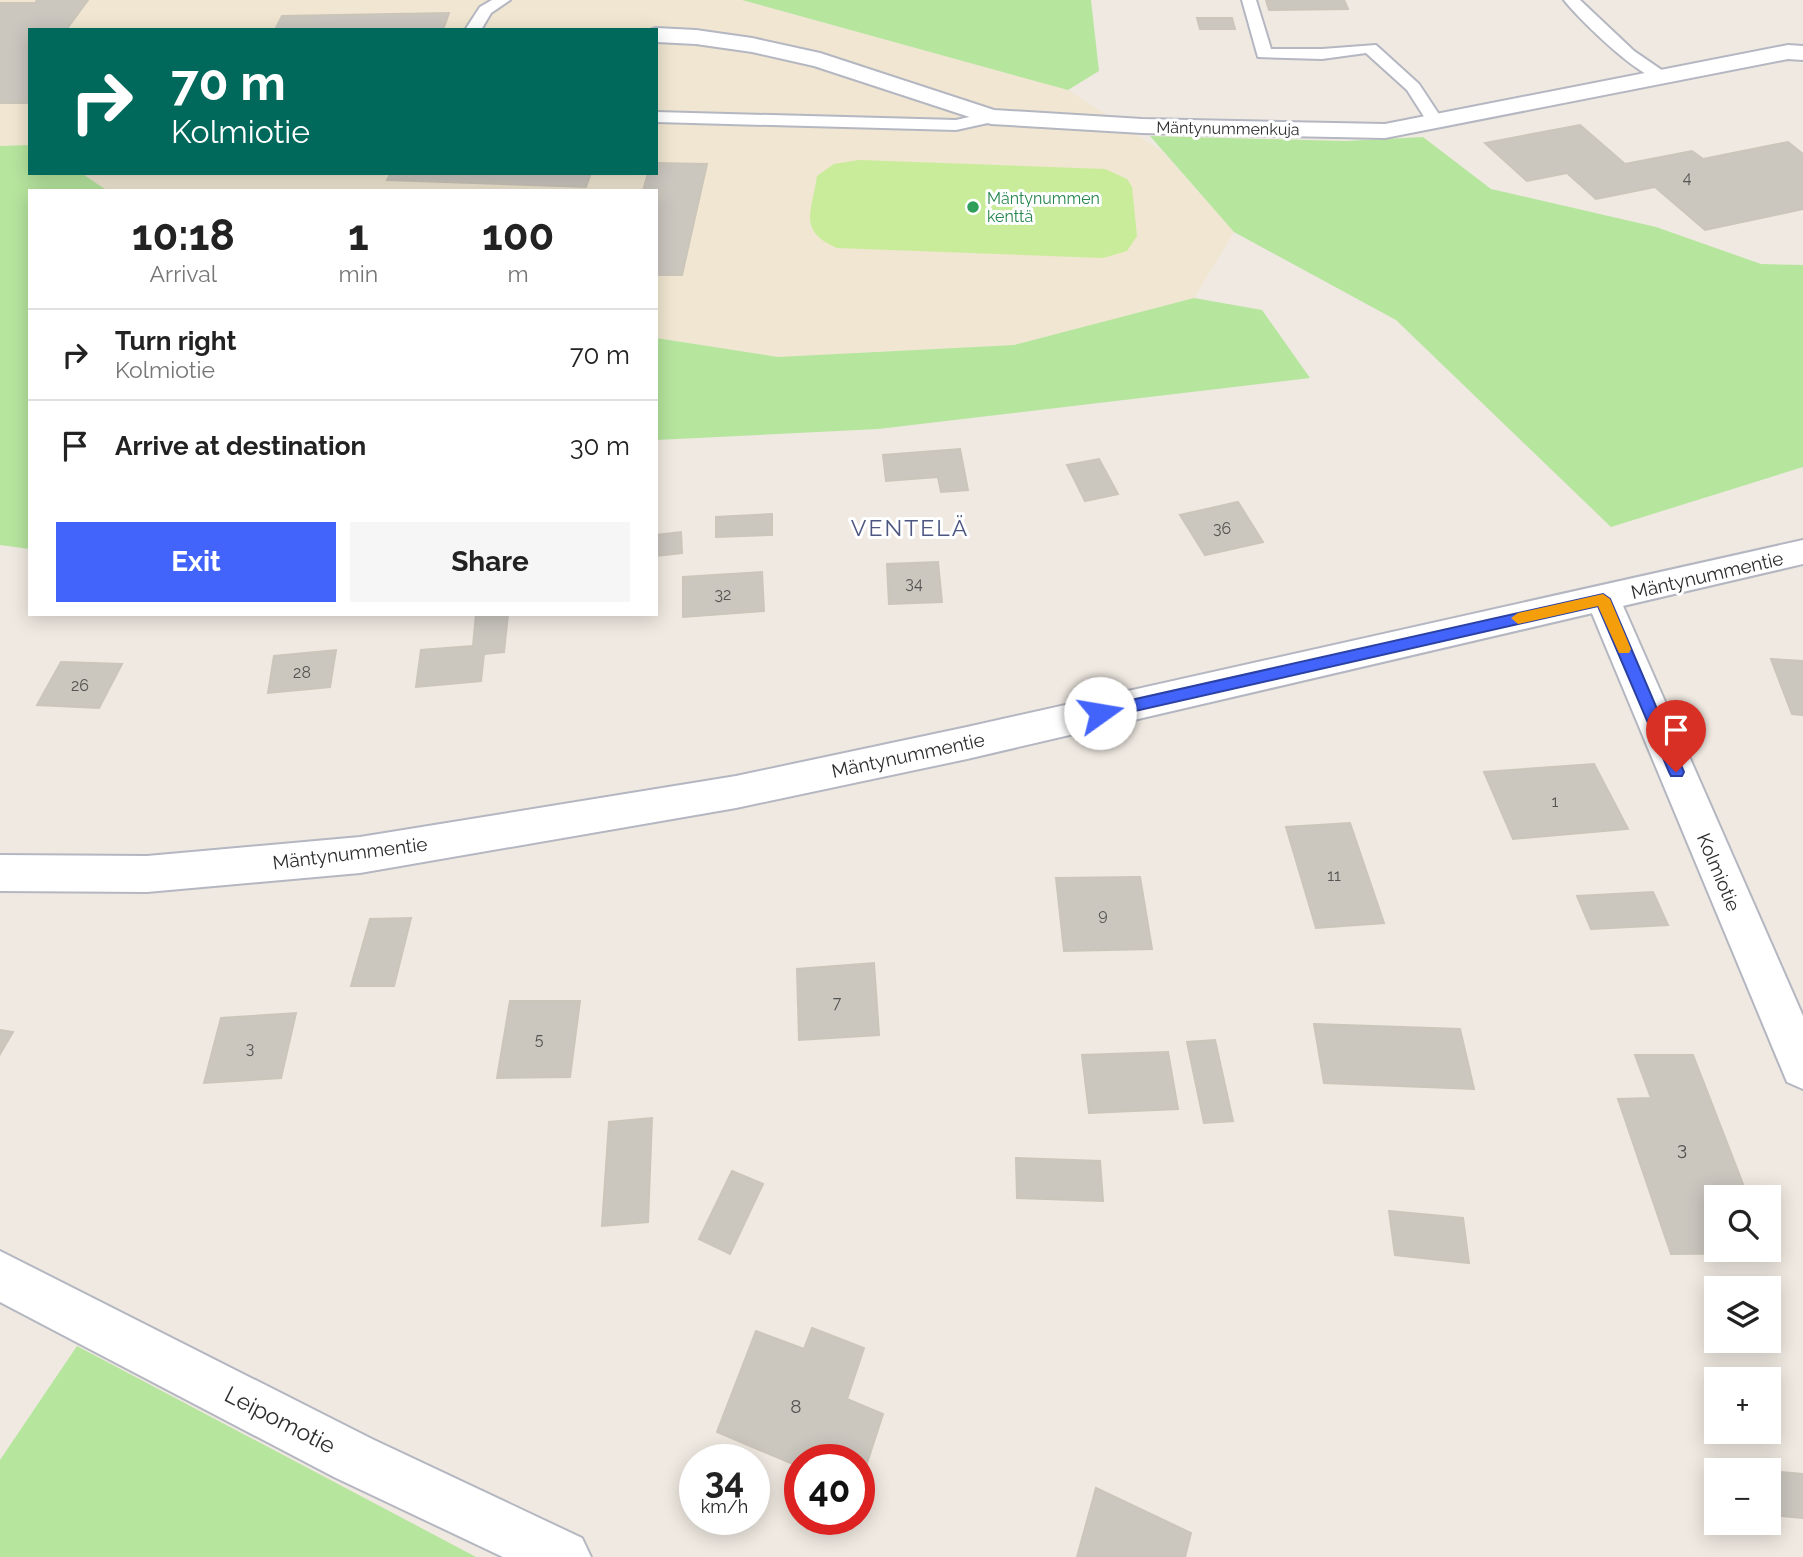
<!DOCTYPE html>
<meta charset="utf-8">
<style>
body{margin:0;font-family:Raleway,sans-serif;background:#f6f6f6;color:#222;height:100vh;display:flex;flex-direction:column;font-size:26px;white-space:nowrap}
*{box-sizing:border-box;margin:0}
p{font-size:23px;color:#767676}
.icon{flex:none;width:38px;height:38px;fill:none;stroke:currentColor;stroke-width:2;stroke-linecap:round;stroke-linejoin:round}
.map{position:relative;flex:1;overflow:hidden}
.panel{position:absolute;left:28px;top:189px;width:630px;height:427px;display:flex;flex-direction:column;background:#fff;border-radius:0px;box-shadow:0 4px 18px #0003}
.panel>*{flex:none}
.banner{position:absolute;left:28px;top:28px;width:630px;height:147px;border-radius:0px;box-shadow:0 4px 18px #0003;background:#00695c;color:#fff;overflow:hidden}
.buttons{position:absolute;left:1704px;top:1185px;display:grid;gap:14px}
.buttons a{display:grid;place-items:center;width:77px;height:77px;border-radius:0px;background:#fff;box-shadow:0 4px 18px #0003;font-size:35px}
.speed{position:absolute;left:679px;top:1444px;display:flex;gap:14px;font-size:35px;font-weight:700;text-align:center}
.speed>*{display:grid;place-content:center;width:91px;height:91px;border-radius:50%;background:#fff;box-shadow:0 4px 18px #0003;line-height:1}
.speed small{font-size:18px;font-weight:400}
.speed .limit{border:10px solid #d22;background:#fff;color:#111}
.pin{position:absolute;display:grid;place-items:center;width:60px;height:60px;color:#fff;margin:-72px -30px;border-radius:50% 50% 50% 0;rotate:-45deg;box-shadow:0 0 7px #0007}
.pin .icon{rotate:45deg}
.me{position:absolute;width:77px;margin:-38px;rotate:77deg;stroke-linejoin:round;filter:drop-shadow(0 0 5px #0008)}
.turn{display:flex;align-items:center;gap:24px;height:147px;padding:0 28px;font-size:32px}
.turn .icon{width:91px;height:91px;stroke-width:2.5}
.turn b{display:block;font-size:49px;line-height:60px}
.eta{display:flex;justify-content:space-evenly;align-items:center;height:119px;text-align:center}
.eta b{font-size:42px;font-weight:700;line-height:49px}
.button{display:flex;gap:14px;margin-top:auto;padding:14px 28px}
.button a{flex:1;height:80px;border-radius:0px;background:#4264fb;color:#fff;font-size:28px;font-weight:700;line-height:80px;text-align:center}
.button a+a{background:#f6f6f6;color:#222}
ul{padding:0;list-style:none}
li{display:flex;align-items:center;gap:21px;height:91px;padding:0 28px;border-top:2px solid #e0e0e0}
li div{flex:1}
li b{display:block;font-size:26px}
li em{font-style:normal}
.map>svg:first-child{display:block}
.education{fill:#f0e6d1}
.green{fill:#b6e59e}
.pitch{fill:#c9ec9a}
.building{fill:#cbc7bf;stroke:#cbc5ba;stroke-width:2}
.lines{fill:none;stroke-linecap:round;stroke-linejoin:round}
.lane-casing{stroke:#b4b7c1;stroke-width:4}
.street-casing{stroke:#b4b7c1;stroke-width:4}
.secondary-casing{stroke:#b4b7c1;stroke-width:4}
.lane{fill:#fff;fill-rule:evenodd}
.street{fill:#fff;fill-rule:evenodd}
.secondary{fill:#fff;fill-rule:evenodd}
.route{fill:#4264fb;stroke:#2b41a3;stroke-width:2}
.slow{fill:#f59e0b}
.leisure-dot{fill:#2e9e5b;stroke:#fff;stroke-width:2.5}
.labels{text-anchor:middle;stroke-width:6;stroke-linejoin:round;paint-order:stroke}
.far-street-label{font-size:16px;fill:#2e2e2e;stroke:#fff}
.number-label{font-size:16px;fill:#555452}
.far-leisure-label{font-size:16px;fill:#27864d;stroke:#fff;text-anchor:start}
.street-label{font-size:19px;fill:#2e2e2e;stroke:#fff}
.near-number-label{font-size:19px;fill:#555452}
.quarter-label{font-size:23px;letter-spacing:2px;fill:#4d5680;stroke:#fff}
.near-street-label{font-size:23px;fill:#2e2e2e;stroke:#fff}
</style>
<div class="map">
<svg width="1803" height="1557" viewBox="0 0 1803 1557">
<rect width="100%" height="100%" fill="#efe9e1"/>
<path class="education" d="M0,0H742L1068,90L1162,151L1234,232L1194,298L1014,345L778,357L656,338V191H108L81,173H656V30H30V145L0,146Z"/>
<path class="green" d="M742,0H1091L1099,71L1068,90Z
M1150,136L1345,141L1423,137L1491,189L1656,227L1761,264L1803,265V467L1611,527L1396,320L1234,232Z
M30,145V173H81L108,191H30V549L0,545V146Z
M1194,298L1262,310L1310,378L878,429L656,440V338L778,357L1014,345Z
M77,1346L476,1557H0V1460Z"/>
<path class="pitch" d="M859,160L1105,169L1127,179L1132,187L1137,236L1127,251L1103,258L837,248C797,231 812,212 817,176L834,164Z"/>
<path class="building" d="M37,0H88L66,30H30V103H0V3H35Z
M1266,0H1344L1348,9L1269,10Z
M449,13L443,30H275L282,16Z
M1197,18H1232L1235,29H1200Z
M1580,125L1625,164L1692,151L1703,159L1788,142L1803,154V209L1705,230L1655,187L1596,199L1567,173L1527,181L1485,143Z
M656,163L707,164L682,275H656V191H643L648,173H656Z
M391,173H591L586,187L387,180Z
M960,449L968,490L941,492L938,477L886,481L883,455Z
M1099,459L1118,494L1085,501L1067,465Z
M1238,502L1263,542L1205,555L1180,515Z
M772,514V535L716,537V517Z
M681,532L682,553L656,556V535Z
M938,562L942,602L889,604L887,564Z
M762,572L764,611L683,617V577Z
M476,614H508L504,652L484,654L481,681L416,687L421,650L473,646Z
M336,650L330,687L268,693L274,656Z
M1771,659L1803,661V715L1792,714Z
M61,662L122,664L99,708L37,705Z
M1594,764L1628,829L1513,839L1484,772Z
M1350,823L1384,923L1316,928L1286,827Z
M1140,877L1152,949L1064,951L1056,878Z
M1653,892L1668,925L1591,929L1577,896Z
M411,918L394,986H351L370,919Z
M874,963L879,1035L799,1040L797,969Z
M510,1001H580L570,1077L497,1078Z
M296,1013L281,1078L204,1083L221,1018Z
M1314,1024L1460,1029L1474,1089L1324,1083Z
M0,1030L13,1032L0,1054Z
M1215,1040L1233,1121L1204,1123L1187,1042Z
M1168,1052L1178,1109L1089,1113L1082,1055Z
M1635,1055H1693L1748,1197H1717V1250H1768L1770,1253L1671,1254L1618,1099L1651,1098Z
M652,1118L648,1222L602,1226L609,1122Z
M1016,1158L1100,1161L1103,1201L1017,1198Z
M732,1171L763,1184L730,1254L699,1239Z
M1389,1211L1463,1218L1469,1263L1395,1255Z
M812,1328L864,1348L847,1399L883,1414L863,1475L859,1473V1460H827L814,1454L812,1460H800V1467L717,1432L756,1331L804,1349Z
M1769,1471L1803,1474V1518L1769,1515Z
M1096,1488L1191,1533L1185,1557H1077Z"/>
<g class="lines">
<defs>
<path id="lane" d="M492,0H510L491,13L481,30H465L480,7Z
M1242,0H1256L1271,49H1322L1376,45L1419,84L1444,122L1442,126H1430L1407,90L1366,53L1322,59L1258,57Z
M1564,0H1580L1634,51L1669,75L1671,78L1669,81C1647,87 1578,18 1564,0Z
M656,112L956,120L991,112L999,117L997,121L956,130L656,122Z"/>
<path id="street" d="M656,28L696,30L752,38L820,53L994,110L1142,119L1385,124L1788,45L1803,46V60L1788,59L1385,138L1142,133L991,124L814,66L752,52L696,44L656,42V30H650Z
M1603,586L1615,590L1620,599L1803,1016V1089L1787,1082L1586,599L1591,590Z
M0,1251L372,1439L582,1538L591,1557H503L334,1477L0,1302Z"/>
<path id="secondary" d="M1803,540V564L967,759L736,808L360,873L147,892L0,891V855L147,856L360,837L736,776L967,727Z"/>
</defs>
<use href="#lane" class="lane-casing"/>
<use href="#street" class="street-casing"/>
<use href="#secondary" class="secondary-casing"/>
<use href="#lane" class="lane"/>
<use href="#street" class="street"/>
<use href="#secondary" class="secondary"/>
</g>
<path class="route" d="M1603,594L1610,599L1684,772L1682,776H1671L1669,772L1598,606L1100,719L1092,713L1100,707Z"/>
<path class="slow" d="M1603,594L1610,599L1631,649L1629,653H1619L1598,606L1518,624L1511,618L1518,613Z"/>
<circle class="leisure-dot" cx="973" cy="207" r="7"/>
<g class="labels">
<g class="far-street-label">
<text transform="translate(1228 128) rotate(1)" y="6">Mäntynummenkuja</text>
</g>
<g class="number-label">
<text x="1687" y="183">4</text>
<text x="1222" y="534">36</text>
<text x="914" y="589">34</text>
<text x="723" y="600">32</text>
<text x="302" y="678">28</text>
<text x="80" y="691">26</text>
<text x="1555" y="807">1</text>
<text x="1334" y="881">11</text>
<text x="1103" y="920">9</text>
<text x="837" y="1008">7</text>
<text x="539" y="1045">5</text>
<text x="250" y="1054">3</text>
</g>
<g class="far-leisure-label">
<text x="987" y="204">Mäntynummen<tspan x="987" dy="18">kenttä</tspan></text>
</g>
<g class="street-label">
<text transform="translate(1707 575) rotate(-13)" y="7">Mäntynummentie</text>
<text transform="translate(908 755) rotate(-12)" y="7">Mäntynummentie</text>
<text transform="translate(350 853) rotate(-7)" y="7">Mäntynummentie</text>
<text transform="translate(1719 872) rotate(67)" y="7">Kolmiotie</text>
</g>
<g class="near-number-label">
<text x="1682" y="1155">3</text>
<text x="796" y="1413">8</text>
</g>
<g class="quarter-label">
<text x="910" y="536">VENTELÄ</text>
</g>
<g class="near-street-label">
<text transform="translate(280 1420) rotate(27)" y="8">Leipomotie</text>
</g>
</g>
</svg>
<div class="buttons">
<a><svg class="icon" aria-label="search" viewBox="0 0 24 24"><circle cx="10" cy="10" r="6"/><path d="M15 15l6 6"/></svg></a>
<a><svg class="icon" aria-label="layers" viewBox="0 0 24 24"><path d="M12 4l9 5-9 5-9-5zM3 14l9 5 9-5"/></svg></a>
<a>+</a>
<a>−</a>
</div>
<div class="speed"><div>34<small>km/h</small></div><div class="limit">40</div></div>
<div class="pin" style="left:1676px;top:772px;background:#d93025"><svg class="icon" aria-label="arrive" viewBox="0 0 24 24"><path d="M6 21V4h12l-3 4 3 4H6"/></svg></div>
<svg class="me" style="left:1100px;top:713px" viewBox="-20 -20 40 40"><circle r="19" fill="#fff"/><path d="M0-13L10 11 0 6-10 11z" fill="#4264fb"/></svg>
<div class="banner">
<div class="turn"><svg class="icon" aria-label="right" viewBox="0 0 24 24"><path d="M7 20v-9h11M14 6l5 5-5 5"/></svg><div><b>70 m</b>Kolmiotie</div></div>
</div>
<section class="panel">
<div class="eta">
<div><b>10:18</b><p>Arrival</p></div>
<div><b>1</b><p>min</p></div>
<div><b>100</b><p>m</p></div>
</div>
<ul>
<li><svg class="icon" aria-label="right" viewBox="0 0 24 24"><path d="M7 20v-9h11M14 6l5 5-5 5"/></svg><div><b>Turn right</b><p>Kolmiotie</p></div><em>70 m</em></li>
<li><svg class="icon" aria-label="arrive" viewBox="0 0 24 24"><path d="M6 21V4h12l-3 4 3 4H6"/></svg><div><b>Arrive at destination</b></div><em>30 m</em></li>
</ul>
<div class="button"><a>Exit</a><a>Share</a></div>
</section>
</div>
